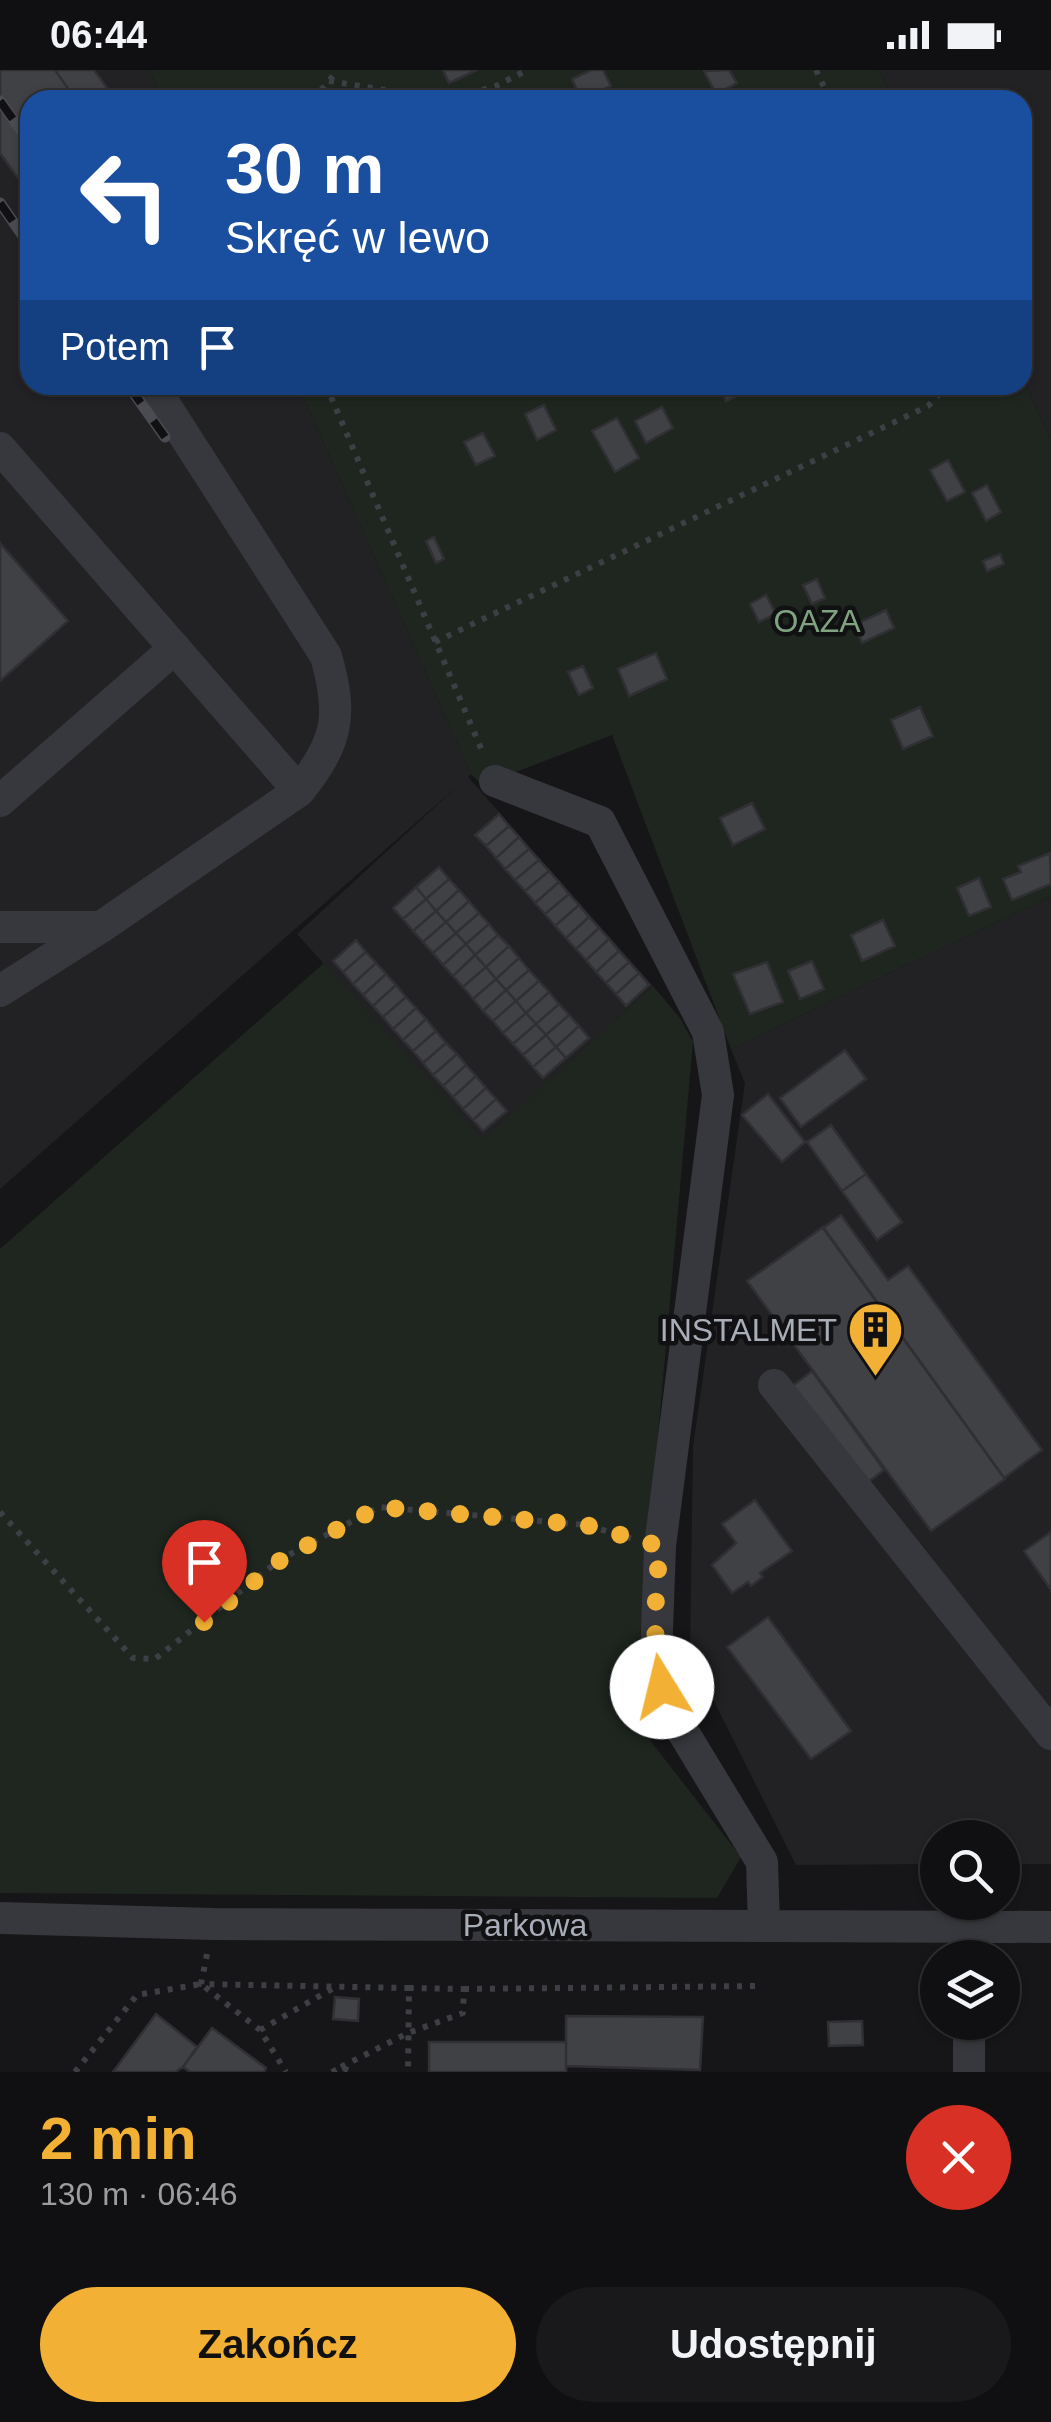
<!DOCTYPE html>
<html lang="pl">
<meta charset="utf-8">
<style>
body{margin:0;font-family:Arial,sans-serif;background:#19191b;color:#f1f3f6;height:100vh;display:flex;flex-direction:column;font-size:38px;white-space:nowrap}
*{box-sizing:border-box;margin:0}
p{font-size:32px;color:#9c9d9f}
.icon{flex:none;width:55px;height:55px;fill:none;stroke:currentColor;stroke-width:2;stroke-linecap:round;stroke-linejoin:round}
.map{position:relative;height:2002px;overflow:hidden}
.sheet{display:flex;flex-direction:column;background:#101012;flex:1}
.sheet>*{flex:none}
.top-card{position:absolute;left:20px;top:20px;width:1012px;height:305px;border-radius:30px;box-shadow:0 2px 8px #0004,0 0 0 2px #303032;background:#1a4fa0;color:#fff;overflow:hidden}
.buttons{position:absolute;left:920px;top:1750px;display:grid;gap:20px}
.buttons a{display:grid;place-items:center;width:100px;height:100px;border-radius:50%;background:#101012;box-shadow:0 2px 8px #0004,0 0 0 2px #303032;font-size:50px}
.pin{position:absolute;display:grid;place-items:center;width:85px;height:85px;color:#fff;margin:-102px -42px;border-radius:50% 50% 50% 0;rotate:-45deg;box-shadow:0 0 10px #0007}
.pin .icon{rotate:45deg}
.me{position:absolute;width:110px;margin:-55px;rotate:351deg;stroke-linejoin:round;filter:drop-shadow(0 0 8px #0008)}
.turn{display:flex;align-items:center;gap:35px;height:210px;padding:0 40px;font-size:45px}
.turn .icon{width:130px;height:130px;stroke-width:2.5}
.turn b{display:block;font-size:70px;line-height:85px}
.then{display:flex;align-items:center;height:95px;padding:0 40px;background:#0003;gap:20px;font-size:38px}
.round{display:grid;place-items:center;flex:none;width:105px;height:105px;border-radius:52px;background:#19191b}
.headline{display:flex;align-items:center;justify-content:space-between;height:170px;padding:0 40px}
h1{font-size:60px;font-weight:600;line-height:75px;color:#f2b134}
.primary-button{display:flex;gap:20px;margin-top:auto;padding:20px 40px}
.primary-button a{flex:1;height:115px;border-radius:60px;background:#f2b134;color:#111;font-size:40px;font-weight:600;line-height:115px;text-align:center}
.primary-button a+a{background:#19191b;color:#f1f3f6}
.status{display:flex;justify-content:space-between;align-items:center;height:70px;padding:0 50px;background:#101012;direction:ltr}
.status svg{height:28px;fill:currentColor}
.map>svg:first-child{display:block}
.built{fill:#222225}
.green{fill:#1e261f}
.building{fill:#404145;stroke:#303034;stroke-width:2.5}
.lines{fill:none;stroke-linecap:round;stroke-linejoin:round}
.path{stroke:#3d3f44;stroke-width:6;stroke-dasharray:5 8;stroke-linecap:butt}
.minor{stroke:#37383d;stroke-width:32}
.rail-casing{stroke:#4a4c52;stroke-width:11}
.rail{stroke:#111113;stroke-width:8;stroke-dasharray:22;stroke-linecap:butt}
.route{stroke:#f2b134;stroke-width:18;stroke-dasharray:0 32.4}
.labels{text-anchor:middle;stroke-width:9;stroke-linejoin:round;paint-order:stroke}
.park-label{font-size:32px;fill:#7fa381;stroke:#111113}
.poi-label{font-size:32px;fill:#a8adb8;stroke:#111113;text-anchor:end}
.street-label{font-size:32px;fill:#a8adb8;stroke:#111113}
</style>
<div class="status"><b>06:44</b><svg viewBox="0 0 49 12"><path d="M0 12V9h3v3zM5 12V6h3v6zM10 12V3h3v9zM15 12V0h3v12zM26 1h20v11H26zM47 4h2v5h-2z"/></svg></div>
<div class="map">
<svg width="1051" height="2002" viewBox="0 0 1051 2002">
<rect width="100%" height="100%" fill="#161618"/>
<path class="built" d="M0,0H149L163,30H30V315H298L471,704L468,707L653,916L483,1071L297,864L461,713L0,1119Z
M879,0H1051V370L1023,309L1022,30H893Z
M1051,826V1794H1003L1002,1768H938L937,1794L796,1795L690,1583L693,1377L745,1013L731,979Z"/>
<path class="green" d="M149,0H879L893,30H163Z
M1023,309L1051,370V826L731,979L612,665L482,715L471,704L298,315H1022Z
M324,893L483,1070L653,916L680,948L693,972L637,1602L649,1669L741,1787L717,1828L0,1823V1179Z"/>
<path class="building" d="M0,0H55L76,30H30V125L0,83Z
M55,0H94L116,30H76Z
M443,0H477L449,13Z
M591,0H603L611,16L581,30L572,9Z
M729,0L737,13L716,24L704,1Z
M719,315H745L747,321L726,331Z
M544,335L556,360L537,370L525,344Z
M662,337L673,358L646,373L635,351Z
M617,348L639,388L615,402L592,361Z
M483,363L495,386L476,395L464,372Z
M948,390L965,422L947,431L930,400Z
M987,415L1001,442L986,451L972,423Z
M434,467L444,489L436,493L426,471Z
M0,473L68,551L0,611Z
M1000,484L1004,494L987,501L983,491Z
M817,509L825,528L812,534L803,515Z
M766,525L776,544L759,552L750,534Z
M886,540L894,558L862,573L854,555Z
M656,583L667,609L629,626L618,599Z
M583,596L593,618L579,625L568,602Z
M920,637L933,666L903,679L891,650Z
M752,733L765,759L733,775L720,748Z
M499,744L509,756L486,776L475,765Z
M509,756L519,767L496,788L486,776Z
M519,767L529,779L505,799L496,788Z
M529,779L539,790L515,810L505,799Z
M1050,783L1051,814L1012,830L1003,809L1021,802L1018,796Z
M539,790L549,801L525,821L515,810Z
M439,797L449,809L426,829L416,817Z
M549,801L559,812L535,833L525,821Z
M979,808L991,837L969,846L957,818Z
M449,809L459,820L436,841L426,829Z
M559,812L569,824L545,844L535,833Z
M416,817L426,829L403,849L393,838Z
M459,820L469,831L446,852L436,841Z
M569,824L579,835L555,856L545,844Z
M426,829L436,841L413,861L403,849Z
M469,831L479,843L456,863L446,852Z
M579,835L589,847L566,868L555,856Z
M436,841L446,852L423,872L413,861Z
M479,843L489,854L466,874L456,863Z
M589,847L599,858L576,879L566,868Z
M883,850L895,876L862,891L851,865Z
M446,852L456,863L433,883L423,872Z
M489,854L498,865L475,885L466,874Z
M599,858L609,869L586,890L576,879Z
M456,863L466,874L443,895L433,883Z
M498,865L509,876L486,897L475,885Z
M609,869L619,881L596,902L586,890Z
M356,870L366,882L343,902L333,891Z
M466,874L475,885L453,906L443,895Z
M509,876L519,888L496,909L486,897Z
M619,881L629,892L606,913L596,902Z
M366,882L376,893L353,914L343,902Z
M475,885L486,897L463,917L453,906Z
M519,888L529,900L506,920L496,909Z
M812,891L824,919L800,929L788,901Z
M629,892L639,903L616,924L606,913Z
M767,892L783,932L750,944L733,904Z
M376,893L386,904L363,925L353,914Z
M486,897L496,909L473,929L463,917Z
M529,900L539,911L516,931L506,920Z
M639,903L649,915L626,936L616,924Z
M386,904L396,915L373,936L363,925Z
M496,909L506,920L483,941L473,929Z
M539,911L549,922L526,943L516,931Z
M396,915L406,927L383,947L373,936Z
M506,920L516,931L493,951L483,941Z
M549,922L559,934L536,954L526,943Z
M406,927L416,938L393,959L383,947Z
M516,931L526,943L503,963L493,951Z
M559,934L569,945L546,965L536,954Z
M416,938L426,949L403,970L393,959Z
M526,943L536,954L513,974L503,963Z
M569,945L579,956L556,977L546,965Z
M426,949L436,961L413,981L403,970Z
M536,954L546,965L523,985L513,974Z
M579,956L589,968L566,988L556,977Z
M436,961L446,973L423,993L413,981Z
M546,965L556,977L533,997L523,985Z
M446,973L457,984L433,1005L423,993Z
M556,977L566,988L543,1008L533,997Z
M845,980L866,1009L801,1057L780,1028Z
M457,984L466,995L443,1016L433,1005Z
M466,995L476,1006L453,1027L443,1016Z
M476,1006L486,1018L463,1039L453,1027Z
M486,1018L496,1029L473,1050L463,1039Z
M768,1024L805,1072L782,1092L742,1045Z
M496,1029L507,1041L483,1061L473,1050Z
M831,1055L866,1104L842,1121L807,1072Z
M866,1104L902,1152L877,1170L842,1121Z
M841,1145L888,1210L908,1196L1042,1380L1004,1408L823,1158Z
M823,1157L1005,1409L931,1461L747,1211Z
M812,1301L884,1400L863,1416L791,1317Z
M755,1430L792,1481L760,1503L763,1507L751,1516L748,1512L732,1523L712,1495L736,1473L722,1454Z
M1051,1462V1520L1024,1481Z
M768,1547L851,1661L811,1689L727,1577Z
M335,1927L359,1929L358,1951L333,1949Z
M156,1944L197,1977L183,1997L175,2002H113Z
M566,1946L703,1947L700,2000L566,1996Z
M862,1951L863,1975L829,1976L828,1952Z
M212,1958L266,1998L264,2002H190L183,1997Z
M429,1972H566V2002H429Z"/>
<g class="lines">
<path class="path" d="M816,0L830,30
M329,11L447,30L496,16L527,0
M313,30L338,0
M326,315L483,683
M330,323L345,315
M435,572L928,336L948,315
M0,1442L133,1588L155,1589L281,1489L379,1437L586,1455L633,1469
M207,1884L201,1914L409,1918L408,2002
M464,1919L760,1916
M260,1960L337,1916
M341,1997L408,1963L463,1943L464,1919L409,1918
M75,2002L137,1925L201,1914L260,1960L286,2002
M332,2002L341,1997L352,2002"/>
<path class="minor" d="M152,315L326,586C343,646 338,672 299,721
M0,378L299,721L101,857H0
M495,711L600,752L708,962L718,1025L660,1476L656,1588L674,1647L762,1792L764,1855
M0,731L175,578
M0,921L101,857
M774,1315L1051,1664
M0,1848L213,1854L1051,1857
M969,1888V1854
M969,2002V1952"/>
<defs>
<path id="rail" d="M0,31L30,73
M0,133L30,176
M128,315L165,367"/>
</defs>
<use href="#rail" class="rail-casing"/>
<use href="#rail" class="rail"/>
</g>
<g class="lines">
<path class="route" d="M204,1552L282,1489L379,1437L586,1455L660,1476C656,1524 651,1570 662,1617"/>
</g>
<defs>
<symbol id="building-pin" viewBox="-11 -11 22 30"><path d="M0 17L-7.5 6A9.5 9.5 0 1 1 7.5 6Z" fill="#f2b134" stroke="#111113"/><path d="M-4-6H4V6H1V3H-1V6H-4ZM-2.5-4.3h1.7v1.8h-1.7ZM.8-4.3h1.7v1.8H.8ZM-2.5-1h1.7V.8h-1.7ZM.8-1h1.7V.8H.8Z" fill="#111"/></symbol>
</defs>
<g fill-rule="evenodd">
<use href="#building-pin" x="844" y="1228" width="63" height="86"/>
</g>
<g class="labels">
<g class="park-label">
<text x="817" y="562">OAZA</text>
</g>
<g class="poi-label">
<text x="837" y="1271">INSTALMET</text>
</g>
<g class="street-label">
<text x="525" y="1866">Parkowa</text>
</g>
</g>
</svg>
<div class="buttons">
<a><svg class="icon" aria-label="search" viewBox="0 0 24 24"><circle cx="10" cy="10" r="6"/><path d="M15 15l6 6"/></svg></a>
<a><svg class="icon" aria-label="layers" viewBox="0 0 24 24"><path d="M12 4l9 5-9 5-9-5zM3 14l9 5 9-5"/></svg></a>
</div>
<div class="pin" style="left:204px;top:1552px;background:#d93025"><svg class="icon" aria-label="arrive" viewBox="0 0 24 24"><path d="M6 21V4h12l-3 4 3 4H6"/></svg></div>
<svg class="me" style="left:662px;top:1617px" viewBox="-20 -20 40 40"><circle r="19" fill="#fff"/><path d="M0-13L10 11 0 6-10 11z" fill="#f2b134"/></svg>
<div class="top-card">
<div class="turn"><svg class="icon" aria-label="left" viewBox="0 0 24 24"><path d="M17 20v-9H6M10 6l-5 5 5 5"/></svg><div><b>30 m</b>Skręć w lewo</div></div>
<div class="then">Potem<svg class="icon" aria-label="arrive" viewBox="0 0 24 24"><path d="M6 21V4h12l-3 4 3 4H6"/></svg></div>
</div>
</div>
<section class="sheet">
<div class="headline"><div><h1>2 min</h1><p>130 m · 06:46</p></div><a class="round" style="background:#d93025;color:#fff"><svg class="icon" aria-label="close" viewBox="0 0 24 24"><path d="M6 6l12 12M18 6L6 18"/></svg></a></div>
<div class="primary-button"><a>Zakończ</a><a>Udostępnij</a></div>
</section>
